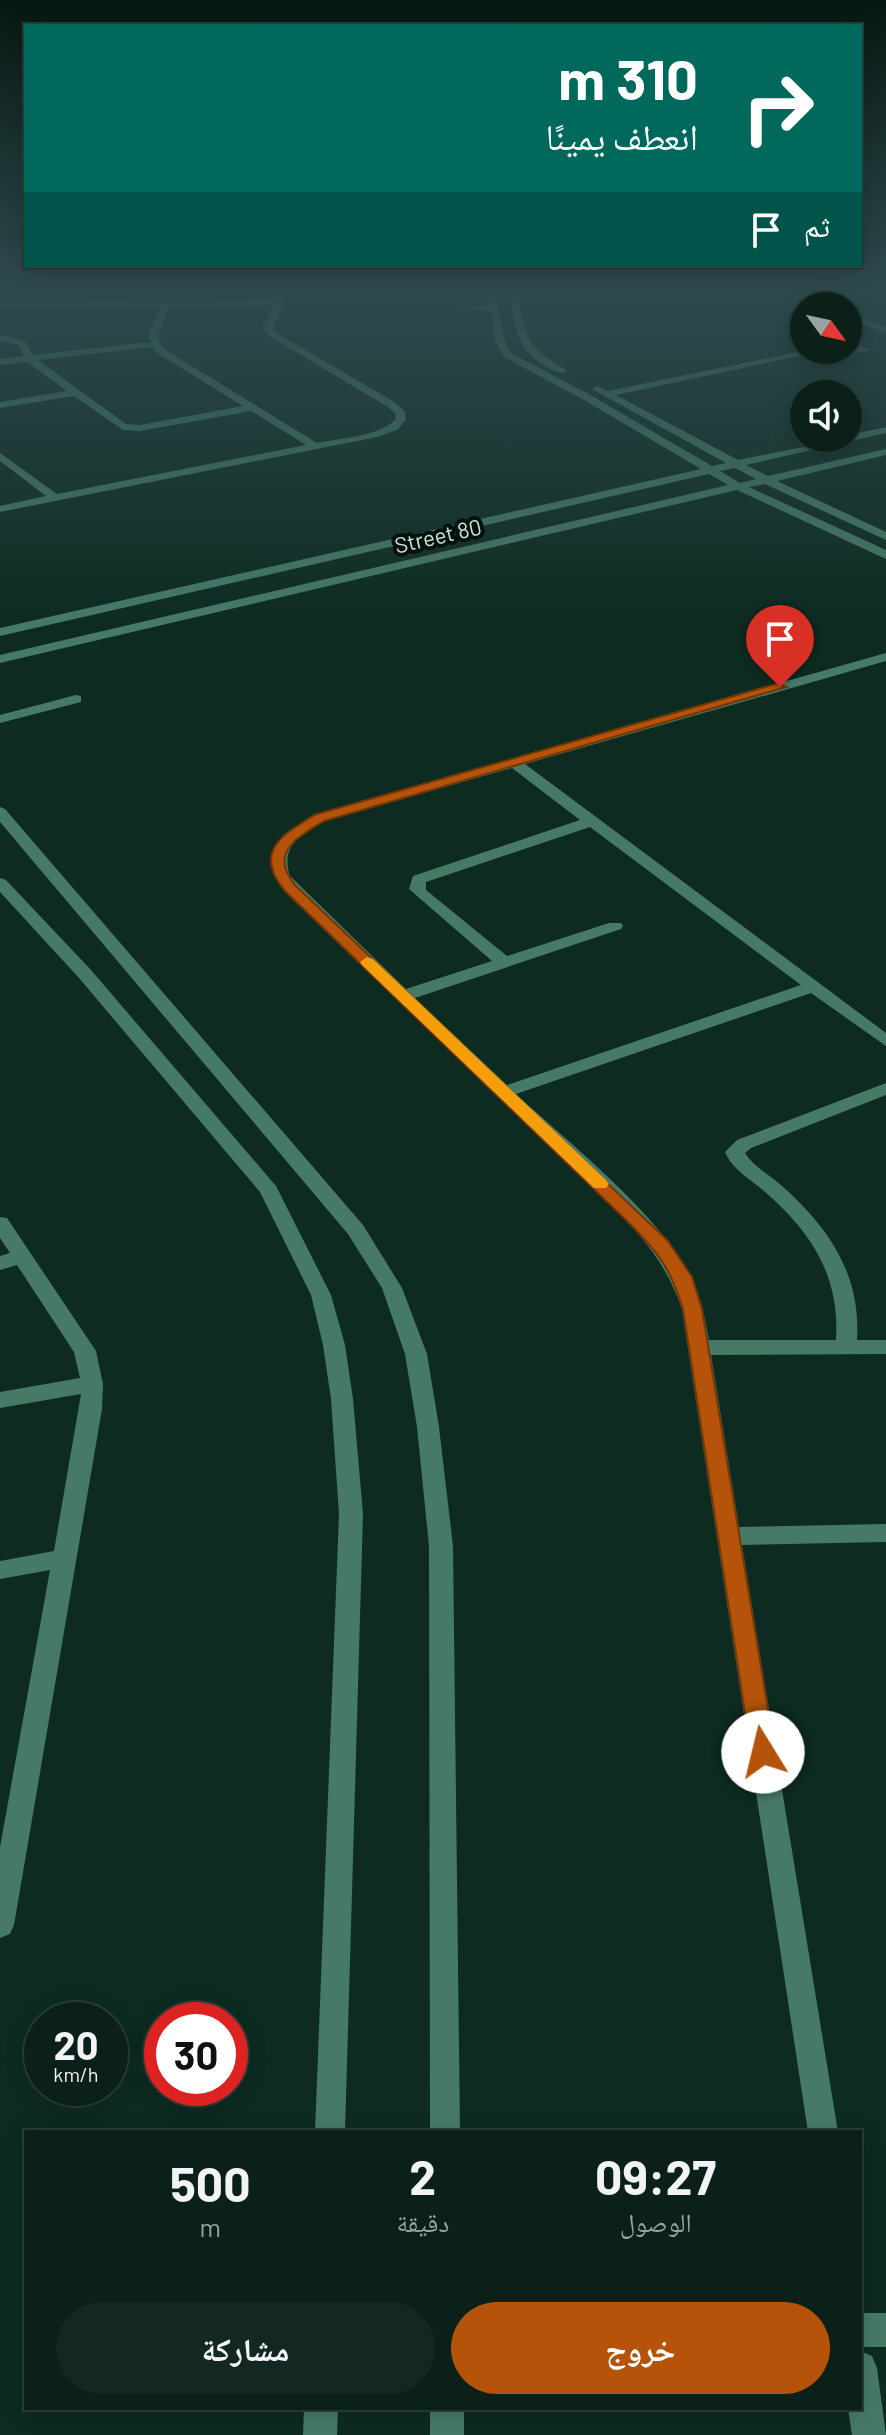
<!DOCTYPE html>
<html lang="ar">
<meta charset="utf-8">
<style>
body{margin:0;font-family:Barlow,"Noto Naskh Arabic",sans-serif;background:#132822;color:#f1f3f6;direction:rtl;height:100vh;display:flex;flex-direction:column;font-size:30px;white-space:nowrap}
*{box-sizing:border-box;margin:0}
p{font-size:26px;color:#99a3a2}
.icon{flex:none;width:44px;height:44px;fill:none;stroke:currentColor;stroke-width:2;stroke-linecap:round;stroke-linejoin:round}
.map{position:relative;flex:1;overflow:hidden;direction:ltr}
.sheet{position:absolute;left:24px;top:2130px;width:838px;height:280px;display:flex;flex-direction:column;background:#0a2019;border-radius:0px;box-shadow:0 4px 20px #0003,0 0 0 2px #2a3e38;direction:rtl}
.sheet>*{flex:none}
.guide{position:absolute;left:24px;top:24px;width:838px;height:244px;border-radius:0px;box-shadow:0 4px 20px #0003,0 0 0 2px #2a3e38;direction:rtl;background:#00695c;color:#fff;overflow:hidden}
.needle{width:52px;rotate:123deg}
.fabs{position:absolute;left:790px;top:292px;display:grid;gap:16px}
.fabs a{display:grid;place-items:center;width:72px;height:72px;border-radius:50%;background:#0a2019;box-shadow:0 4px 20px #0003,0 0 0 2px #2a3e38;font-size:40px}
.speed{position:absolute;left:24px;top:2002px;display:flex;gap:16px;font-size:40px;font-weight:700;text-align:center}
.speed>*{display:grid;place-content:center;width:104px;height:104px;border-radius:50%;background:#0a2019;box-shadow:0 4px 20px #0003,0 0 0 2px #2a3e38;line-height:1}
.speed small{font-size:20px;font-weight:400}
.speed .limit{border:12px solid #d22;background:#fff;color:#111}
.pin{position:absolute;display:grid;place-items:center;width:68px;height:68px;color:#fff;margin:-82px -34px;border-radius:50% 50% 50% 0;rotate:-45deg;box-shadow:0 0 8px #0007}
.pin .icon{rotate:45deg}
.me{position:absolute;width:88px;margin:-44px;rotate:351deg;stroke-linejoin:round;filter:drop-shadow(0 0 6px #0008)}
.turn{display:flex;align-items:center;gap:28px;height:168px;padding:0 32px;font-size:36px}
.turn .icon{width:104px;height:104px;stroke-width:2.5}
.turn b{display:block;font-size:56px;line-height:68px}
.then{display:flex;align-items:center;height:76px;padding:0 32px;background:#0003;gap:16px;font-size:30px}
.eta{display:flex;justify-content:space-evenly;align-items:center;height:136px;text-align:center}
.eta b{font-size:48px;font-weight:700;line-height:56px}
.action{display:flex;gap:16px;margin-top:auto;padding:16px 32px}
.action a{flex:1;height:92px;border-radius:48px;background:#b45309;color:#fff;font-size:32px;font-weight:700;line-height:92px;text-align:center}
.action a+a{background:#132822;color:#f1f3f6}
.map>svg:first-child{display:block}
.lines{fill:none;stroke-linecap:round;stroke-linejoin:round}
.minor{fill:#467a67;fill-rule:evenodd}
.route{fill:#b45309;stroke:#753606;stroke-width:2}
.slow{fill:#f59e0b}
.labels{text-anchor:middle;stroke-width:8;stroke-linejoin:round;paint-order:stroke}
.far-street-label{font-size:22px;fill:#d2e3dc;stroke:#05110c}
</style>
<div class="map">
<svg width="886" height="2435" viewBox="0 0 886 2435">
<rect width="100%" height="100%" fill="#0d2b21"/>
<g class="lines">
<path class="minor" d="M28,285H36L31,290Z
M278,285H286L284,303L273,328L275,332L396,403L405,412L406,420L397,430L377,437L0,512V506L46,496L0,461V453L57,494L306,445L251,411L140,431L123,430L74,396L0,408V402L67,391L27,362L0,365V359L24,356L18,345L0,341V335L25,341L33,355L151,342L148,337L160,307L0,308V302L275,300ZM169,306H273L263,328L269,336L388,407L395,413L396,419C378,437 341,438 317,443L164,349L158,337ZM153,347L157,353L243,406L140,425L126,424L38,360Z
M485,285H493L505,341L511,353L592,396L712,466L726,463L592,389L597,386L608,391L808,350H827L616,395L738,460L848,438V435L886,427V433L746,465L768,476L886,449V455L777,481L886,532V540L765,484L749,487L886,550V559L737,490L0,663V655L728,485L709,474L0,636V628L701,469L584,400L504,357L495,341L492,312L454,309L491,306ZM735,468L756,479L740,483L720,471Z
M509,285H517C524,329 523,346 565,369V373C557,373 550,369 542,364C513,346 513,316 509,285Z
M765,285H777L814,299L886,286V292L824,303L829,306H816Z
M848,312L886,327V333L848,318Z
M850,341L869,350L823,363L804,359L855,349L848,347Z
M886,653V661L525,764L886,1033V1046L811,993L516,1094C570,1144 662,1216 693,1281C702,1301 705,1320 709,1340H836C840,1275 811,1232 764,1191C750,1179 732,1169 725,1152L737,1140L886,1083V1095L751,1148L745,1153C753,1166 770,1175 782,1186C829,1228 861,1274 857,1340H886V1354L711,1355L739,1527L886,1524V1542L742,1545L838,2132H808L682,1309C670,1274 652,1248 627,1221L284,891L274,876L271,855L283,835L314,815ZM512,768L580,820L413,876L409,889L492,961L406,989L290,876C280,846 301,834 324,821ZM590,827L801,985L507,1085L415,998L621,929L623,926L621,923H609L507,956L426,890V882Z
M76,695L81,696V702L0,723V715Z
M0,807L5,809L363,1225L402,1288L427,1354L439,1427L453,1546L460,2132H430L429,1546L417,1427L405,1354L382,1288L348,1234L0,822Z
M0,878L6,880L91,970L276,1186L331,1295L345,1345L353,1399L363,1514L345,2132H315L339,1514L331,1399L323,1345L311,1295L260,1192L79,978L0,892Z
M0,1217L7,1218L96,1351L103,1384L102,1409L14,1925L10,1934L0,1938V1847L50,1570L0,1579V1561L54,1551L81,1394L0,1408V1392L80,1378L74,1352L17,1265L0,1270V1256L10,1253L0,1238Z
M860,2313H886V2347H860Z
M860,2351L872,2356L877,2368L886,2435H852L848,2408H860Z
M304,2408H338L337,2435H303Z
M430,2408H464V2435H430Z"/>
</g>
<linearGradient id="sky" x2="0" y2="1"><stop stop-color="#071812"/><stop offset="0.46" stop-color="#2f4a4e"/><stop offset="1" stop-color="#2f4a4e" stop-opacity="0"/></linearGradient>
<rect width="886" height="626" fill="url(#sky)"/>
<path class="route" d="M776,684L786,687L324,821C298,837 268,852 295,885L668,1241L692,1277L702,1309L775,1752L772,1759L763,1762L755,1759L751,1752L683,1309C670,1267 658,1252 627,1221L285,891C253,852 281,836 314,815Z"/>
<path class="slow" d="M367,957L373,959L606,1180L609,1184L606,1188H594L362,965L360,962Z"/>
<g class="labels">
<g class="far-street-label">
<text transform="translate(438 536) rotate(-13)" y="8">Street 80</text>
</g>
</g>
</svg>
<div class="fabs">
<a><svg class="needle" viewBox="-14 -14 28 28"><path d="M0-13l5 13h-10z" fill="#e53935"/><path d="M0 13l5-13h-10z" fill="#99a3a2"/></svg></a>
<a><svg class="icon" aria-label="sound" viewBox="0 0 24 24"><path d="M4 9h4l5-4v14l-5-4H4zM17 9q2 3 0 6"/></svg></a>
</div>
<div class="speed"><div>20<small>km/h</small></div><div class="limit">30</div></div>
<div class="pin" style="left:780px;top:687px;background:#d93025"><svg class="icon" aria-label="arrive" viewBox="0 0 24 24"><path d="M6 21V4h12l-3 4 3 4H6"/></svg></div>
<svg class="me" style="left:763px;top:1752px" viewBox="-20 -20 40 40"><circle r="19" fill="#fff"/><path d="M0-13L10 11 0 6-10 11z" fill="#b45309"/></svg>
<div class="guide">
<div class="turn"><svg class="icon" aria-label="right" viewBox="0 0 24 24"><path d="M7 20v-9h11M14 6l5 5-5 5"/></svg><div><b>310 m</b>انعطف يمينًا</div></div>
<div class="then">ثم<svg class="icon" aria-label="arrive" viewBox="0 0 24 24"><path d="M6 21V4h12l-3 4 3 4H6"/></svg></div>
</div>
<section class="sheet">
<div class="eta">
<div><b>09:27</b><p>الوصول</p></div>
<div><b>2</b><p>دقيقة</p></div>
<div><b>500</b><p>m</p></div>
</div>
<div class="action"><a>خروج</a><a>مشاركة</a></div>
</section>
</div>
